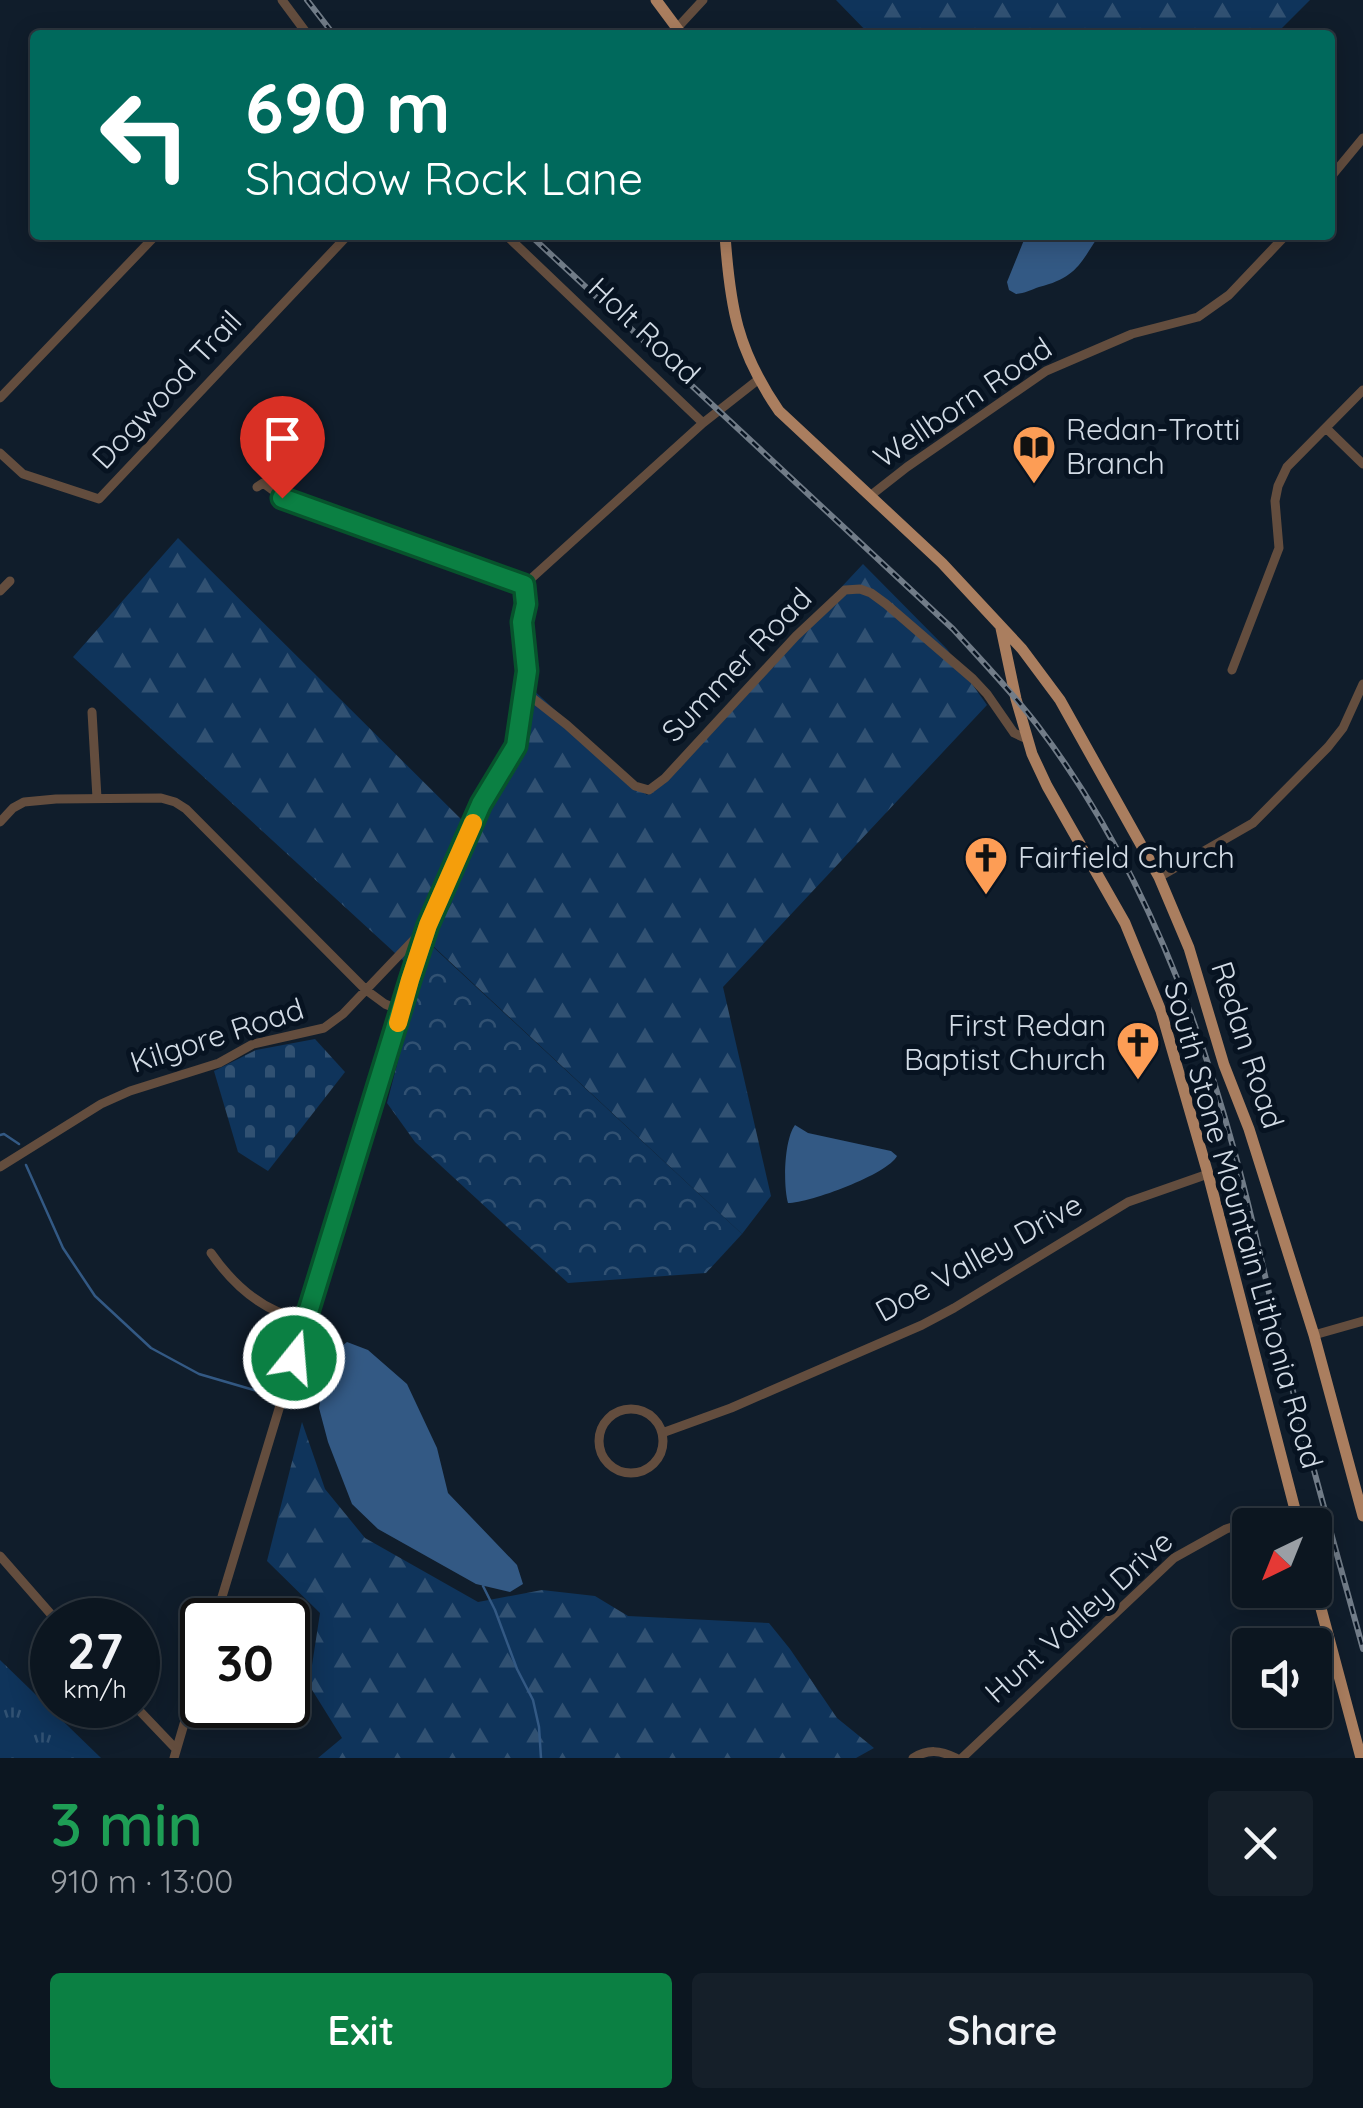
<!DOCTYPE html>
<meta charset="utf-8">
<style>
body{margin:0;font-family:Quicksand,sans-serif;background:#151f29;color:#f1f3f6;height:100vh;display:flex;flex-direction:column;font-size:38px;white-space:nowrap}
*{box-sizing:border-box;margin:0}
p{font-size:32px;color:#9a9fa5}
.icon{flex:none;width:55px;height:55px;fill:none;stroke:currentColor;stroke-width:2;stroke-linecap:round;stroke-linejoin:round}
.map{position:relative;height:1758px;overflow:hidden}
.sheet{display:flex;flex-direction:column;background:#0c1620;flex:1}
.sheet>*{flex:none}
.guide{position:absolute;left:30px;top:30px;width:1305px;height:210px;border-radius:10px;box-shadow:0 5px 25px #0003,0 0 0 2px #2c353e;background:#00695c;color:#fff;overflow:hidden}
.needle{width:65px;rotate:223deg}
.controls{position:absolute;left:1232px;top:1508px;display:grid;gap:20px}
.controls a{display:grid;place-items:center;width:100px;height:100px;border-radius:10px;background:#0c1620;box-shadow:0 5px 25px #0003,0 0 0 2px #2c353e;font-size:50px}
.speed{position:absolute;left:30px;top:1598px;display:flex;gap:20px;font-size:50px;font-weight:700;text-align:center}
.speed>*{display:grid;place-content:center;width:130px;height:130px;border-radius:50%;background:#0c1620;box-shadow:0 5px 25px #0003,0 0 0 2px #2c353e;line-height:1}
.speed small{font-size:25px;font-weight:400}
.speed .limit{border:5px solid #111;border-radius:15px;background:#fff;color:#111}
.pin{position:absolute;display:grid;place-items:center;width:85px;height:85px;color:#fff;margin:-102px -42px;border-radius:50% 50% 50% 0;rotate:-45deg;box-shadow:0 0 10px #0007}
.pin .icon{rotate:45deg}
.me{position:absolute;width:110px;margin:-55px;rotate:17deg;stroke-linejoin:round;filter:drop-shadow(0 0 8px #0008)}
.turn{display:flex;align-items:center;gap:35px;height:210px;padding:0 50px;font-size:45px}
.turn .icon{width:130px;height:130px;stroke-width:2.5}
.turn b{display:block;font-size:70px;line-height:85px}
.round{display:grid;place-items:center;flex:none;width:105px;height:105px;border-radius:10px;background:#151f29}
.overview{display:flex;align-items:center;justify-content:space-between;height:170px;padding:0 50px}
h1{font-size:60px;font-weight:600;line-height:75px;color:#1e9e55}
.primary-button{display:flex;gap:20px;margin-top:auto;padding:20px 50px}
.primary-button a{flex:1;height:115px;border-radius:10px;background:#0b8043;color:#fff;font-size:40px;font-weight:600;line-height:115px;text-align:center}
.primary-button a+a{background:#151f29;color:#f1f3f6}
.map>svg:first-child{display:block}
.grass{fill:url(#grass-tufts)}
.forest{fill:url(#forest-firs)}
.cemetery{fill:url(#cemetery-stones)}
.park{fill:url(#park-crowns)}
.water{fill:#335984}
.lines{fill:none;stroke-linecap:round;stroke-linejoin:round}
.stream{stroke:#335984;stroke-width:2.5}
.minor{stroke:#634d3e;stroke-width:9}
.major{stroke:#aa7e5f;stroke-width:11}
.rail-casing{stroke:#717c88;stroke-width:6}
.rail{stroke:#071321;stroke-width:2.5;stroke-dasharray:8;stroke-linecap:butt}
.route-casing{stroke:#07532c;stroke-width:25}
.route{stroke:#0b8043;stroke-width:18}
.slow{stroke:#f59e0b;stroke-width:18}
.labels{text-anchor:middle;stroke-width:10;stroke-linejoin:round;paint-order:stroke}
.street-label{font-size:30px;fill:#d2dbe5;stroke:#071321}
.poi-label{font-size:30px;fill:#d2dbe5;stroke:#071321;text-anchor:start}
</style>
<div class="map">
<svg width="1363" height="1758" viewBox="0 0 1363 1758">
<defs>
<pattern id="grass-tufts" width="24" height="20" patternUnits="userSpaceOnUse" patternTransform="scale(2.5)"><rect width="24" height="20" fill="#0f345b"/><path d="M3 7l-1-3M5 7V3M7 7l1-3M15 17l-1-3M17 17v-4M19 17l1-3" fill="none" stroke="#315172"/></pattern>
<pattern id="forest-firs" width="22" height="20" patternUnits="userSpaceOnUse" patternTransform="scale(2.5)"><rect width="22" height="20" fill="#0f345b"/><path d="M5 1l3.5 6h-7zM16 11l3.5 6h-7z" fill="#315172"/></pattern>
<pattern id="cemetery-stones" width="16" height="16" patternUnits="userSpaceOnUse" patternTransform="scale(2.5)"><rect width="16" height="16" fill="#0f345b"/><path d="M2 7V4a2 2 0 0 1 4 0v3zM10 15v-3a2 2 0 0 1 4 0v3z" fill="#315172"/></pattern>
<pattern id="park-crowns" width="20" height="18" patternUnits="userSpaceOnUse" patternTransform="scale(2.5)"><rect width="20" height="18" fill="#0f345b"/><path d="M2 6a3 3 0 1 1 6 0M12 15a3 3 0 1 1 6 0" fill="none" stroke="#315172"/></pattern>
</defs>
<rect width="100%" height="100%" fill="#101d2b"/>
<path class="grass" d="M0,1660L101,1758H0Z"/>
<path class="forest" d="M836,0H1310L1275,35H870Z
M178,538L471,829L491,786L529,686L647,795L863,564L947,649L987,705L723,987L771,1196L742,1234L432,945L420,976L73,657Z
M302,1422L325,1489L365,1538L478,1602L542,1590L595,1596L628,1616L769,1623L790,1649L837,1718L874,1748L856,1758H318L342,1738L309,1685L320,1613L267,1561Z"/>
<path class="cemetery" d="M315,1039L345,1072L268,1171L238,1152L214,1071L256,1050Z"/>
<path class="park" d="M431,945L742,1234L706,1273L568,1283L415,1142L387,1103L420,976Z"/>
<path class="water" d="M1026,235H1099C1080,265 1075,278 1039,287C1031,290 1025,293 1016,294L1009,290L1007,282Z
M795,1125L808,1133L891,1151L897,1156C888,1174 810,1203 788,1203C783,1185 784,1140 795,1125Z
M347,1342L368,1350L407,1384L437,1448L448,1493L517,1565L523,1584L510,1592L476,1584L378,1529L352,1504L328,1442L319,1408L328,1357Z"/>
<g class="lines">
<path class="stream" d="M0,1135L4,1134L19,1144
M26,1165L63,1248L95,1296L151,1348L199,1374L271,1395H280
M288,1396L321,1397
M483,1586L495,1610L517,1669L533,1700L539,1727L541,1758"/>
<path class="minor" d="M282,0L308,35
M678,27L703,0
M1330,178L1363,138
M506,235L703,423
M0,398L156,235
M1326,428L1363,464
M0,453L23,474L99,499L348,235
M257,487L263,483L282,497L524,585
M870,496L907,467L1046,371L1132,334L1198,317L1229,295L1286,235
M0,591L10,581
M1232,670L1279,548L1275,501L1278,486L1287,467L1363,390
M525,692L567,725L635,786L649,790L665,778L796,636L845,590L860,589L871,593L886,604L973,679L987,694L1014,733L1027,739
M92,712L97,798
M0,822L13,808L24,802L56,799L161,798L175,802L186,809L366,990L385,1004L402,1011
M1159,877L1253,823L1328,747L1343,728L1363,684
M0,1167L101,1104L130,1091L219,1063L253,1044L324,1028L343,1014L424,929
M211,1253C234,1286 265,1313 305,1320
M1314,1335L1363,1321
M599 1441a32 32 0 1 1 64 0a32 32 0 1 1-64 0Z
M662,1433L731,1408L922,1325L954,1308L1128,1202L1208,1174
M0,1556L56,1620
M215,1620L409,980L428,925L481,805L516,746L527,671L522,622L526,605L524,585L703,423L759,379
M134,1705L176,1749
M174,1758L202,1663
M913,1758C928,1749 940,1750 956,1758
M962,1758L1174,1558L1226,1529L1254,1520L1297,1511"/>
<path class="major" d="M656,0L682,35
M725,235C730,307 737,350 779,411L942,563L1022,649L1060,700L1159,877L1189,948L1224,1065L1249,1129L1314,1335L1363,1516
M1001,628L1016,699L1032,754L1047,786L1125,923L1161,1011L1208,1174L1299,1525
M1315,1586L1361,1758"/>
<defs>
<path id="rail" d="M307,0L334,35
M530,235L953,629C982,661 1012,692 1038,726C1133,851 1193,1000 1234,1150C1254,1221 1268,1293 1286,1364C1310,1459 1337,1554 1363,1649"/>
</defs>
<use href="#rail" class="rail-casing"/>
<use href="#rail" class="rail"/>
</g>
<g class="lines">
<defs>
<path id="route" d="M282,498L524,585L526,604L522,622L527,671L516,746L481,804L428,925L410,980L294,1358"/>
</defs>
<use href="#route" class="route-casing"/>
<use href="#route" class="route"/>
<path class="slow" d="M398,1023L410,980L428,925L473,823"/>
</g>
<defs>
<symbol id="library-pin" viewBox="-11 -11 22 30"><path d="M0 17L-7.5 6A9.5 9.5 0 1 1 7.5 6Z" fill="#fd9d55" stroke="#071321"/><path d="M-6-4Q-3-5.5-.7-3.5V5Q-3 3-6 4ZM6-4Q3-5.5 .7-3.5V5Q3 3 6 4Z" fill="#111"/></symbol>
<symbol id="church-pin" viewBox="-11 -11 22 30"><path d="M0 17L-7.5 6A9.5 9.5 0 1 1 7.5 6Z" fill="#fd9d55" stroke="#071321"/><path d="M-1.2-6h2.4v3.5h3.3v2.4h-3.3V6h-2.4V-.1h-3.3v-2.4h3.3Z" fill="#111"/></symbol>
</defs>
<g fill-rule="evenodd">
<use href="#library-pin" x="1009" y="422" width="50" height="68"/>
<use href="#church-pin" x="961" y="833" width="50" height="68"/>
<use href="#church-pin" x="1113" y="1018" width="50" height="68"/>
</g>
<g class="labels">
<g class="street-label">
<text transform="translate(644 331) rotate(43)" y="10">Holt Road</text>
<text transform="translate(167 390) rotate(-47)" y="10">Dogwood Trail</text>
<text transform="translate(963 403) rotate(-34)" y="10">Wellborn Road</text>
<text transform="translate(737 665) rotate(-46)" y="10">Summer Road</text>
<text transform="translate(217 1036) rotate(-18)" y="10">Kilgore Road</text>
<text transform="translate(1247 1045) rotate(72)" y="10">Redan Road</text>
<text transform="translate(1243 1225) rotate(74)" y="10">South Stone Mountain Lithonia Road</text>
<text transform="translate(979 1258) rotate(-29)" y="10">Doe Valley Drive</text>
<text transform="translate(1079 1617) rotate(-42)" y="10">Hunt Valley Drive</text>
</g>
<g class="poi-label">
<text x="1066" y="440">Redan-Trotti<tspan x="1066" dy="34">Branch</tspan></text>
<text x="1018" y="868">Fairfield Church</text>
<text x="1106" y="1036" text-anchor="end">First Redan<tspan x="1106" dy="34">Baptist Church</tspan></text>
</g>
</g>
</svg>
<div class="controls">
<a><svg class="needle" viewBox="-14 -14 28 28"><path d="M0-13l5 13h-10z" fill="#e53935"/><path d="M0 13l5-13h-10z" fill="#9a9fa5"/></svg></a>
<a><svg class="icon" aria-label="sound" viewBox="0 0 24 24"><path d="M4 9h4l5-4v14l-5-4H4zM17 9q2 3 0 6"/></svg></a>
</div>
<div class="speed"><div>27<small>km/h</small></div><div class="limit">30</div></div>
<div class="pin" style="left:282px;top:498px;background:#d93025"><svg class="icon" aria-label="arrive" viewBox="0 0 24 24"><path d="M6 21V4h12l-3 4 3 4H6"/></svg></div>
<svg class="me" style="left:294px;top:1358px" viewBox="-20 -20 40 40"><circle r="17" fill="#0b8043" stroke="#fff" stroke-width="3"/><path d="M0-11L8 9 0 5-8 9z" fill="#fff"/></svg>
<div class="guide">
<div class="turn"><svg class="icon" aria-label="left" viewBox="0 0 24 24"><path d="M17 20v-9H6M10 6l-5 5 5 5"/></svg><div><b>690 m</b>Shadow Rock Lane</div></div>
</div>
</div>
<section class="sheet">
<div class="overview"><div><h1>3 min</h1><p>910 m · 13:00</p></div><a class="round"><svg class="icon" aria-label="close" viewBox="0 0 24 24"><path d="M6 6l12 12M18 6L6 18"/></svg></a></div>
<div class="primary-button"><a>Exit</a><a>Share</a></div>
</section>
